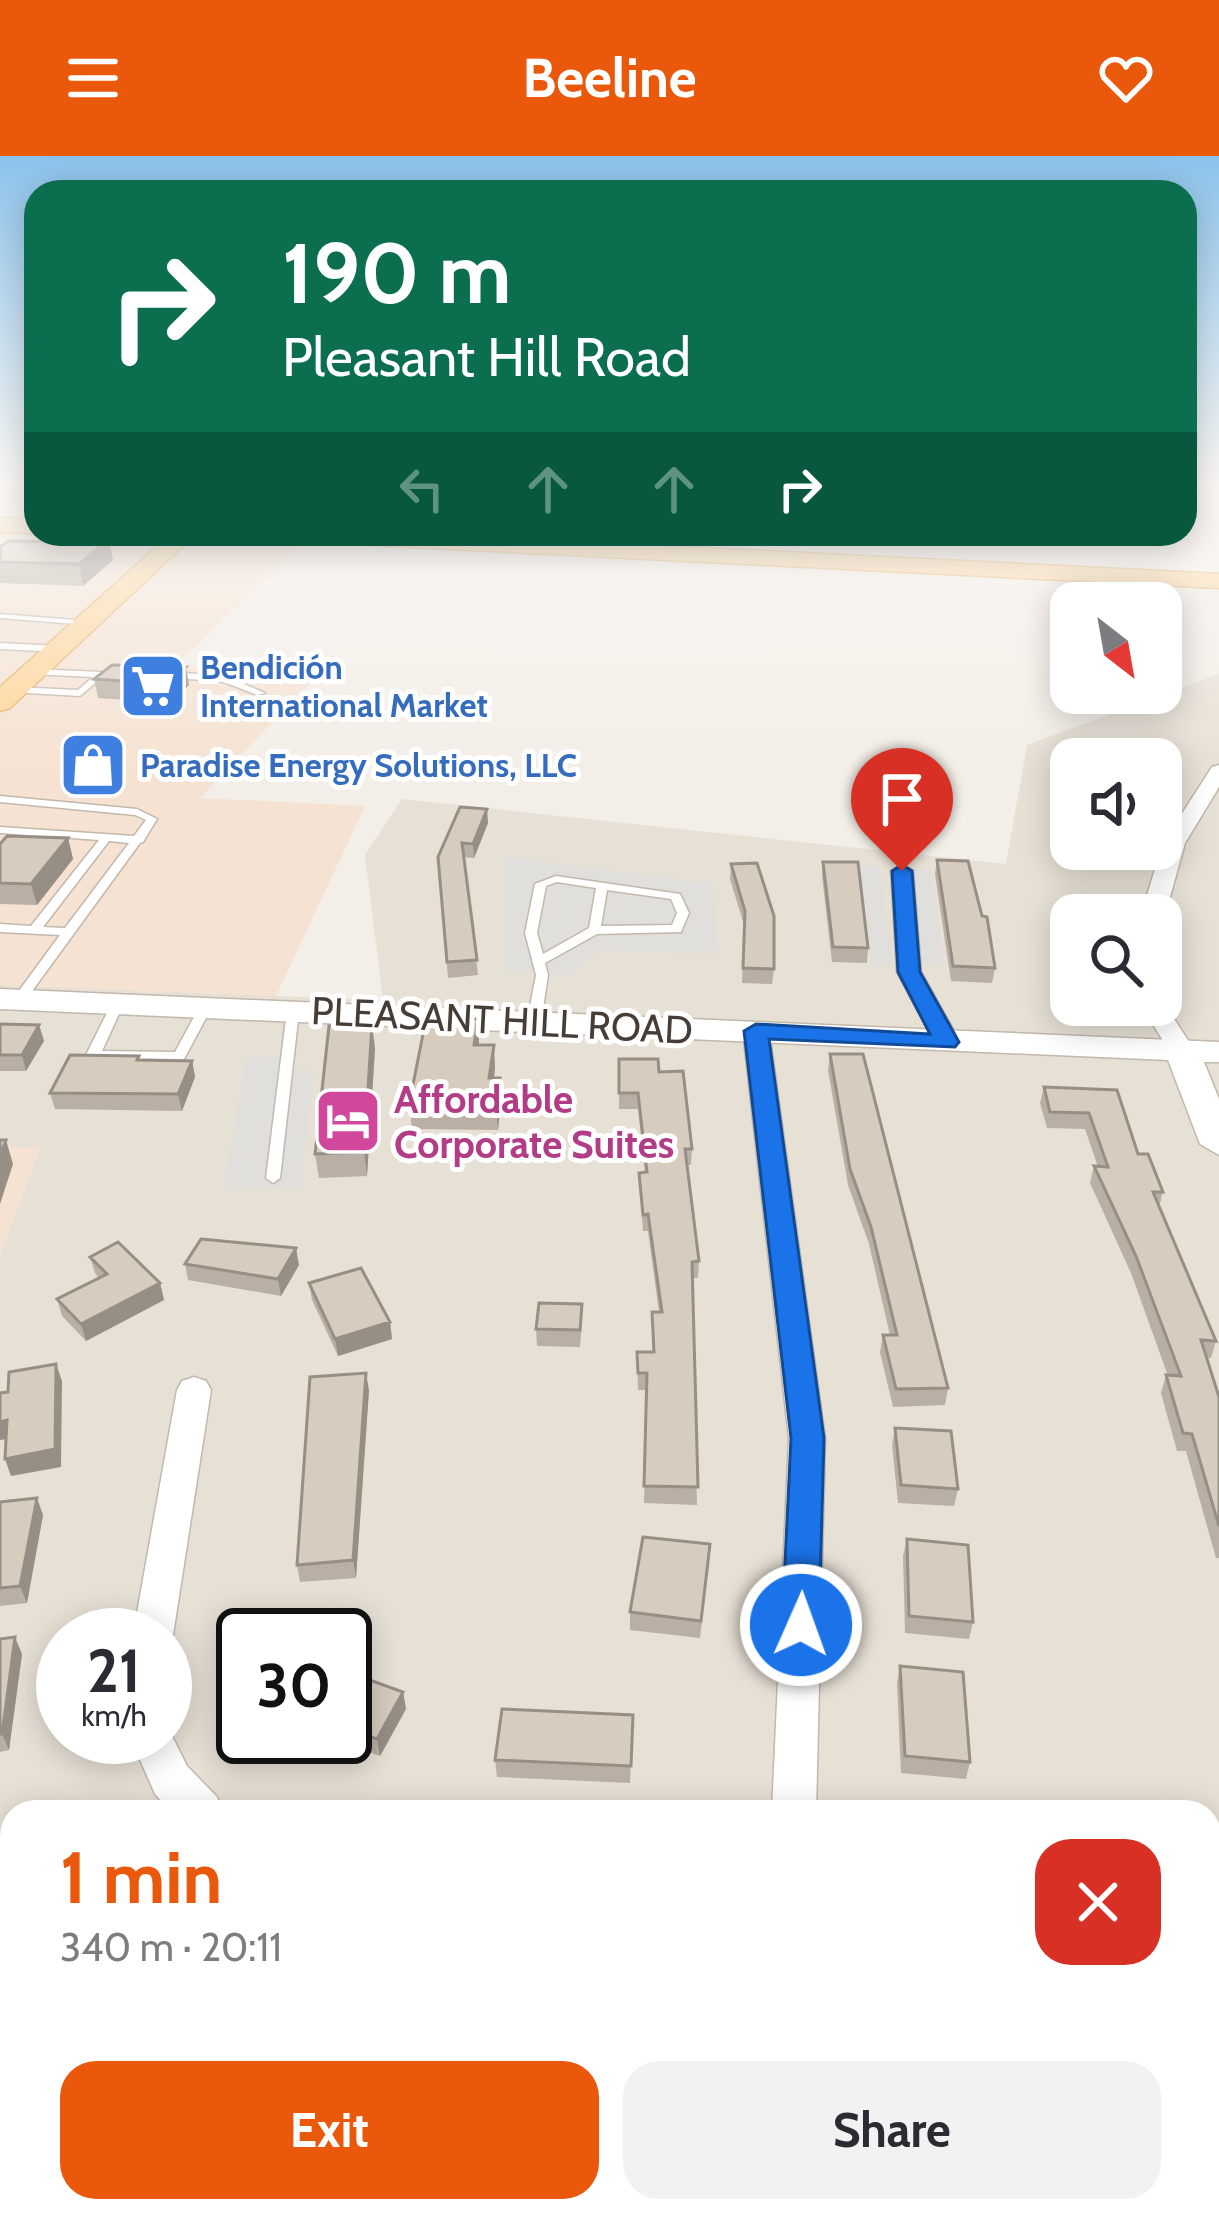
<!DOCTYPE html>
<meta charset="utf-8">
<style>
body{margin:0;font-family:Cabin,sans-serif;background:#f2f2f3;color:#2b2b33;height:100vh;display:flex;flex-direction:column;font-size:45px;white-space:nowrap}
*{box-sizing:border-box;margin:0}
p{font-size:39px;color:#7c7c81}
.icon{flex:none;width:66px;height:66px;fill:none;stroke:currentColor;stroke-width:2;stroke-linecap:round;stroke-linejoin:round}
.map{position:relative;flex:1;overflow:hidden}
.details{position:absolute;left:0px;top:1644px;width:1221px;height:423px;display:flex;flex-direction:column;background:#fff;border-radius:36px 36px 0 0;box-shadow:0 6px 30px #0003}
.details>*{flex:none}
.top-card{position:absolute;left:24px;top:24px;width:1173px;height:366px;border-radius:36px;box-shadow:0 6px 30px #0003;background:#0b6e4f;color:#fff;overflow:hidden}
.needle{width:78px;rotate:149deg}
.buttons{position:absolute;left:1050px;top:426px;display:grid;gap:24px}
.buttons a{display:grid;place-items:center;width:132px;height:132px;border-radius:24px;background:#fff;box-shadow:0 6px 30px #0003;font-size:60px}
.speed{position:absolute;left:36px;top:1452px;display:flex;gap:24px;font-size:60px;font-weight:700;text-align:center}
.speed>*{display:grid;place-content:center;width:156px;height:156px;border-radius:50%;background:#fff;box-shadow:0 6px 30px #0003;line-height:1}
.speed small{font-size:30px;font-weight:400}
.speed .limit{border:6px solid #111;border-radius:18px;background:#fff;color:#111}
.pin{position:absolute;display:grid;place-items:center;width:102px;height:102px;color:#fff;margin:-123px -51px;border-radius:50% 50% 50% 0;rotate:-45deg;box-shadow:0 0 12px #0007}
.pin .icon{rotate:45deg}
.me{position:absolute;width:132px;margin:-66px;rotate:2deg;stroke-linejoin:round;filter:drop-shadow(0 0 9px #0008)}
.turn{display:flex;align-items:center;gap:42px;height:252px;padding:0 60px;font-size:54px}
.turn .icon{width:156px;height:156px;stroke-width:2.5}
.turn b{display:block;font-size:84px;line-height:102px}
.lanes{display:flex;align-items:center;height:114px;padding:0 60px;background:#0003;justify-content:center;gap:60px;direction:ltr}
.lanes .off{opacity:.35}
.round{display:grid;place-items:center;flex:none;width:126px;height:126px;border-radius:36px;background:#f2f2f3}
.summary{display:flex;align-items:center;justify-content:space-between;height:204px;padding:0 60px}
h1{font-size:72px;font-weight:700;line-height:90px;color:#ea580c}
.primary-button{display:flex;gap:24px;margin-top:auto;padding:24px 60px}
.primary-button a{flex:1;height:138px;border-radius:36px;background:#ea580c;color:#fff;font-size:48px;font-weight:700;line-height:138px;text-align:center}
.primary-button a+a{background:#f2f2f3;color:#2b2b33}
header{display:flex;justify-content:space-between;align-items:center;height:156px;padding:0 60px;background:#ea580c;color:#fff;font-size:54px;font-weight:700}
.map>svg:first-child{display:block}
.residential{fill:#e7e0d5;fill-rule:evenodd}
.commercial{fill:#f5e2d2}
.parking{fill:#e1dfdc}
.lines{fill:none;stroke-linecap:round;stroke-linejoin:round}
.service-casing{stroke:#c2b8ac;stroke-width:3}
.minor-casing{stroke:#c2b8ac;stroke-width:3}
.tertiary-casing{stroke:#c2b8ac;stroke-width:3}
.primary-casing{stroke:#e3af65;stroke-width:3}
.service{fill:#fff;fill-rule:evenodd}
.minor{fill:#fff;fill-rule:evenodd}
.tertiary{fill:#fff;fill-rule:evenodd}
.primary{fill:#fed496;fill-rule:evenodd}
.wall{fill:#baafa4}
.shaded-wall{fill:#978f86}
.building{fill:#d8ccbf;stroke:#978f86;stroke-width:3}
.route{fill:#1a73e8;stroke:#114b97;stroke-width:3}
.labels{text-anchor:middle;stroke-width:10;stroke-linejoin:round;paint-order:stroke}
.far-shop-label{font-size:33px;font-weight:bold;fill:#366cbe;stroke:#fff;text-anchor:start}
.street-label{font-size:39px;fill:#463e36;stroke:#fff}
.hotel-label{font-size:39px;font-weight:bold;fill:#b23c85;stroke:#fff;text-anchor:start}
</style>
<header><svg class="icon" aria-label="menu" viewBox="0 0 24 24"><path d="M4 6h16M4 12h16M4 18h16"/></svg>Beeline<svg class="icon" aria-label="heart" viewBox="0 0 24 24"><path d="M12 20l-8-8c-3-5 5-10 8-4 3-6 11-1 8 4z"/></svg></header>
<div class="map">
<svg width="1219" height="2066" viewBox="0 0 1219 2066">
<rect width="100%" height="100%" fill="#f3eee7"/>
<path class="residential" d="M1219,518V2066H0V1099L39,993L0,991V829L383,844L365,699L402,643L1006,708L1027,589ZM1071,603H1161V693H1071ZM1071,759H1161V849H1071ZM63,1479H165V1581H63ZM243,1479H345V1581H243ZM12,1656H1209V2055H12Z"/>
<path class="commercial" d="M0,376L302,388L176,509L314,523L200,642L365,650L276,840L0,829Z
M503,378H751L748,392Z
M0,991L39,992L0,1099Z"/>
<path class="parking" d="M504,700L713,728L718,798L599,795L567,821L505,816Z
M858,710H879L894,810L871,809Z
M910,713L931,714L945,810L922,809Z
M294,899L293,915L314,914L301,1031L223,1035L246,902Z"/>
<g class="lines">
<defs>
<path id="service" d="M0,458L88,465L92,467L88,469L0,462Z
M0,487L59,490L63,493L59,496L0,493Z
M34,513L101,516L105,519L80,540L10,536L8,534L13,531L78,534L93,521L31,518V514Z
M169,516L225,520L265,537L257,539L224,526L166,521V517Z
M0,640L137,653L157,663L143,686L140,687L24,846L19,847L13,843L60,779L0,776V768L31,770L99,684L0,677V671L134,680L146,664L135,659L0,646ZM109,685L129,687L65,772L43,771Z
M556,720L680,738L689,757L681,776L597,778L545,807L548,819L541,866L534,870L527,866L536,819L525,777L535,728ZM557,726L596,732L589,772L543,798L537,777L546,730ZM607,734L671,743L677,757L672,769L601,770Z
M118,843L124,847L102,895L175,896L201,848L206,847L212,851L184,903L88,902L86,899L112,847Z
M293,851L299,855L280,1022L273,1027L266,1022L287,855Z"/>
<path id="minor" d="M1219,609V631L1185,687L1165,759L1161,764V759H1141L1163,687L1212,611Z
M902,708L913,715L921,816L960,886L956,892H938L897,816L891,715Z
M1161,843L1195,895L1191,901H1173L1141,849H1161Z
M756,867L769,875L825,1282L816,1656H772L789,1282L743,875Z
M194,1221L206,1225L211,1234L173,1479L165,1492V1479H133L177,1234L182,1225Z
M165,1566L187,1610L217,1641L223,1656H171L155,1638L130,1581H165Z
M754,2055H808V2066H754Z"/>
<path id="tertiary" d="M0,833L1219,886V906H1204L1219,943V999L1200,988L1168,904L0,853Z"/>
<path id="primary" d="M0,362L36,363V377L0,376Z
M171,378H196L10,552L0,555V531Z
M281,378H429L1219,418V432L292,385Z"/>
</defs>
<use href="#service" class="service-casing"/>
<use href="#minor" class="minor-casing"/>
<use href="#tertiary" class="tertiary-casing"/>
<use href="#primary" class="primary-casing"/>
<use href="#service" class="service"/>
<use href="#minor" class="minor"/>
<use href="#tertiary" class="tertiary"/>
<use href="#primary" class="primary"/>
</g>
<path class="wall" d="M0,391L113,404L83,430L0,427Z
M94,523L189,529L171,547L98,542Z
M488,667L474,702L464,701L478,819L448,822L438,701Z
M68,682L73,703L37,749L0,748V688Z
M937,704L995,812L992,827L951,825L935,718Z
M823,706L868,792L867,807L832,806L822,720Z
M731,708L774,813L772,828L742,827L744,769L730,723Z
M0,868L39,869L44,885L26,915H0Z
M479,889L495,912L494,922L501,945L498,974L412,973L409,949Z
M375,892L367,1020L319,1022L315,998Z
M830,898L948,1232L945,1249L893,1251L880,1196L883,1179H890L869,1088L848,1029L828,914Z
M619,903L659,916L692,993L691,1009H687L699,1105L698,1122H692L697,1349L644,1347L647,1234H638L637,1196H653L652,1156H659L648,1075H643L639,1017H645L638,953H619Z
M192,905L195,921L182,955L55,953L50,937Z
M1044,931L1117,934L1138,998L1163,1036L1159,1051L1216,1185L1211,1202H1206L1219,1241V1402H1216L1186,1295H1177L1161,1237L1166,1219L1168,1220L1131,1117L1090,1027L1094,1010L1098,1011L1085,973L1047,972L1040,947Z
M90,1101L160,1127L164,1144L86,1185L62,1160L57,1143L99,1122L95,1117Z
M185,1108L299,1109L281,1140L188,1124Z
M309,1127L390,1166L392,1183L338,1200L312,1144Z
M582,1165L580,1191L537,1190L536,1173Z
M369,1234L356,1422L300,1426L297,1409Z
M895,1272L958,1333L954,1350L898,1347L892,1289Z
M0,1346L43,1359L27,1447L0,1450Z
M907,1383L973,1466L969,1483L905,1477L903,1400Z
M709,1406L700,1482L630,1474V1456Z
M0,1483L22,1498L9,1594L0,1596Z
M900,1510L970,1606L966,1623L901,1617L897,1527Z
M345,1515L403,1536L406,1553L380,1600L328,1581H345Z
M633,1559L630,1627L497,1621L495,1604Z"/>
<path class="shaded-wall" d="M109,383L113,404L83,430L79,408Z
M186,511L189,529L171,547L168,528Z
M487,653L488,667L474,702L473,688Z
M68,682L73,703L37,749L31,728Z
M478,863L479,886L475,912L474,889Z
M372,868L375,892L367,1020L364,996Z
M39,869L44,885L26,915L22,899Z
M494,889L495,912L491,945L489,922Z
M192,905L195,921L182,955L178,938Z
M500,922L501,945L498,974L496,950Z
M6,984L13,1008L0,1048V1001Z
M296,1092L299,1109L281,1140L278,1123Z
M160,1127L164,1144L86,1185L81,1168Z
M390,1166L392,1183L338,1200L335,1183Z
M56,1208L62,1225L61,1311L11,1320L5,1303Z
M366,1217L369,1234L356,1422L353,1404Z
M7,1264L13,1282L0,1284V1266Z
M37,1342L43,1359L27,1447L20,1430Z
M15,1481L22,1498L9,1594L2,1578Z
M403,1536L406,1553L380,1600L377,1583Z
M12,1780V1801L0,1809V1788Z"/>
<path class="building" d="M72,382L109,383L79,408L0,406V391L9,385L66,386Z
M112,509L186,511L168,528L94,523Z
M460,651L487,653L473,688L462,687L477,804L447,806L438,701Z
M7,680L68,682L31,728L0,727V688Z
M937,704L968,705L982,760L987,761L995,812L953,810Z
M823,706H858L868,792L833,791Z
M757,707L774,760V813L743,812L745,755L731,708Z
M426,863H478L474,889H494L489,922H500L496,950L409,949Z
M0,868L39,869L22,899H0Z
M372,868L364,996L315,998L329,870Z
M830,898H863L948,1232L896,1233L883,1179H897L871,1071L850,1013Z
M70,899L139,900L137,904L192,905L178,938L50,937Z
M619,903H658L659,916L683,915L692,993H685L699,1105L692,1106L698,1331L644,1330L647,1217H638L637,1196H654L652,1156H662L648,1058L643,1059L639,1017L647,1016L638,937H619Z
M1044,931L1117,934L1138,998H1148L1163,1036H1153L1216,1185L1201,1184L1219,1241V1370L1192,1278L1183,1277L1166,1219L1181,1220L1136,1100L1094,1010L1108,1011L1089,957L1050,956Z
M0,984H6L0,1001Z
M201,1083L296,1092L278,1123L185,1108Z
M118,1086L160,1127L81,1168L57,1143L107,1118L90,1101Z
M361,1112L390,1166L335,1183L309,1127Z
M539,1147L582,1148L580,1174L536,1173Z
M56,1208L55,1293L5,1303L7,1264L0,1266V1237L8,1236L9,1216Z
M366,1217L353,1404L297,1409L310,1221Z
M895,1272L951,1275L958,1333L901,1329Z
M37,1342L20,1430L0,1432V1346Z
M643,1381L710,1388L701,1465L630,1456Z
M907,1383L968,1389L973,1466L909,1460Z
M15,1481L2,1578H0V1483Z
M900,1510L963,1516L970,1606L905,1600Z
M345,1515L403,1536L377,1583L345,1572Z
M502,1553L633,1559L631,1610L495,1604Z
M901,1652L943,1656H901Z
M0,1751L12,1777V1780L0,1788Z
M556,2055H606L622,2057L621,2066H555Z
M901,2060L971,2066H901Z"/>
<linearGradient id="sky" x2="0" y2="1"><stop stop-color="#8cc3eb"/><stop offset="0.53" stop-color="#faf7f4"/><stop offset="1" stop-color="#faf7f4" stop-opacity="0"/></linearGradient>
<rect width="1219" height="616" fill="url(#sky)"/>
<path class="route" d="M902,709L912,715L920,816L959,886L955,891L769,883L824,1282L819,1469L814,1480L801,1485L788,1480L782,1469L791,1282L744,875L756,868L930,878L898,816L892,715Z"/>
<defs>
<symbol id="supermarket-square" viewBox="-11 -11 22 22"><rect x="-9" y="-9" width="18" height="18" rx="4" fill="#3f7fe0" stroke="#fff"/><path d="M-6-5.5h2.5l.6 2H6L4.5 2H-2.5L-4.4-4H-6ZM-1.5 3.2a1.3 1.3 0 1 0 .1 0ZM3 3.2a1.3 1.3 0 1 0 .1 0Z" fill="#fff"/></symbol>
<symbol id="shop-square" viewBox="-11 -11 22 22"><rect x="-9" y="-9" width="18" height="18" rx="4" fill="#3f7fe0" stroke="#fff"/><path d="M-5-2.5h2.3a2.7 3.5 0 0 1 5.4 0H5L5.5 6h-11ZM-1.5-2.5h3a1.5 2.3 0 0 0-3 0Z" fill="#fff"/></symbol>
<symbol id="hotel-square" viewBox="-11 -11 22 22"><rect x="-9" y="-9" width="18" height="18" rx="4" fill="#d1479c" stroke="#fff"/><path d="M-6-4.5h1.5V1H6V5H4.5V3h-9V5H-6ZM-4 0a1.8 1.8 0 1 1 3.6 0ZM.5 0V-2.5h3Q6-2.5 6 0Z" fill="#fff"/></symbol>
</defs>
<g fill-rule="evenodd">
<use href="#supermarket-square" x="115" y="492" width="76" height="76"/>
<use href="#shop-square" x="55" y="571" width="76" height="76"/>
<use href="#hotel-square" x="310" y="927" width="76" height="76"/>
</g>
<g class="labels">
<g class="far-shop-label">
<text x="200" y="523">Bendición<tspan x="200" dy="38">International Market</tspan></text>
<text x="140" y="621">Paradise Energy Solutions, LLC</text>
</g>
<g class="street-label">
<text transform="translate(502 864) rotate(3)" y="14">PLEASANT HILL ROAD</text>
</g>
<g class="hotel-label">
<text x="394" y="957">Affordable<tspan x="394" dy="45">Corporate Suites</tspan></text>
</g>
</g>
</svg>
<div class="buttons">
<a><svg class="needle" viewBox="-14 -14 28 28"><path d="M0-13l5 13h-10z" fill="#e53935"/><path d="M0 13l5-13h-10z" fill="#7c7c81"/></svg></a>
<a><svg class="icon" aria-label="sound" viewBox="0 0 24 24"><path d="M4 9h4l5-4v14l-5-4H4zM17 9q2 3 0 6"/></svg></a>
<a><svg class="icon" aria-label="search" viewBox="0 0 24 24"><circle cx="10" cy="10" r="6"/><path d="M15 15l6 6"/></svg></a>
</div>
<div class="speed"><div>21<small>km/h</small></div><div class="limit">30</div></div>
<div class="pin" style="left:902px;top:715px;background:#d93025"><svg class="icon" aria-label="arrive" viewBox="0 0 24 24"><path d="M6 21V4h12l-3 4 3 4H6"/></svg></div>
<svg class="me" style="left:801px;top:1469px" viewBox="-20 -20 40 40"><circle r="17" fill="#1a73e8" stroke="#fff" stroke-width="3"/><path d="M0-11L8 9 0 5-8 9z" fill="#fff"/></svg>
<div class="top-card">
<div class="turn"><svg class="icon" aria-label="right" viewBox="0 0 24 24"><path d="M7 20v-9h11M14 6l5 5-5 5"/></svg><div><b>190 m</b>Pleasant Hill Road</div></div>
<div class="lanes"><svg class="icon off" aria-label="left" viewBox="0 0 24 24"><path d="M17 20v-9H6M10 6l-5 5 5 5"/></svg><svg class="icon off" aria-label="ahead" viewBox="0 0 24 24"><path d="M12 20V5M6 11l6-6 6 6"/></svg><svg class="icon off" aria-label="ahead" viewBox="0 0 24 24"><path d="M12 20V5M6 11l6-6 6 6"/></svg><svg class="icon" aria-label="right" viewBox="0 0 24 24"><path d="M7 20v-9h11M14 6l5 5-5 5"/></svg></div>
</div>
<section class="details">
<div class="summary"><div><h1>1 min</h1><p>340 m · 20:11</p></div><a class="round" style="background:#d93025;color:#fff"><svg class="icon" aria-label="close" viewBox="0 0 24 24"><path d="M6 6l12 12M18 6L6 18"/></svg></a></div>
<div class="primary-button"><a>Exit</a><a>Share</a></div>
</section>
</div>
